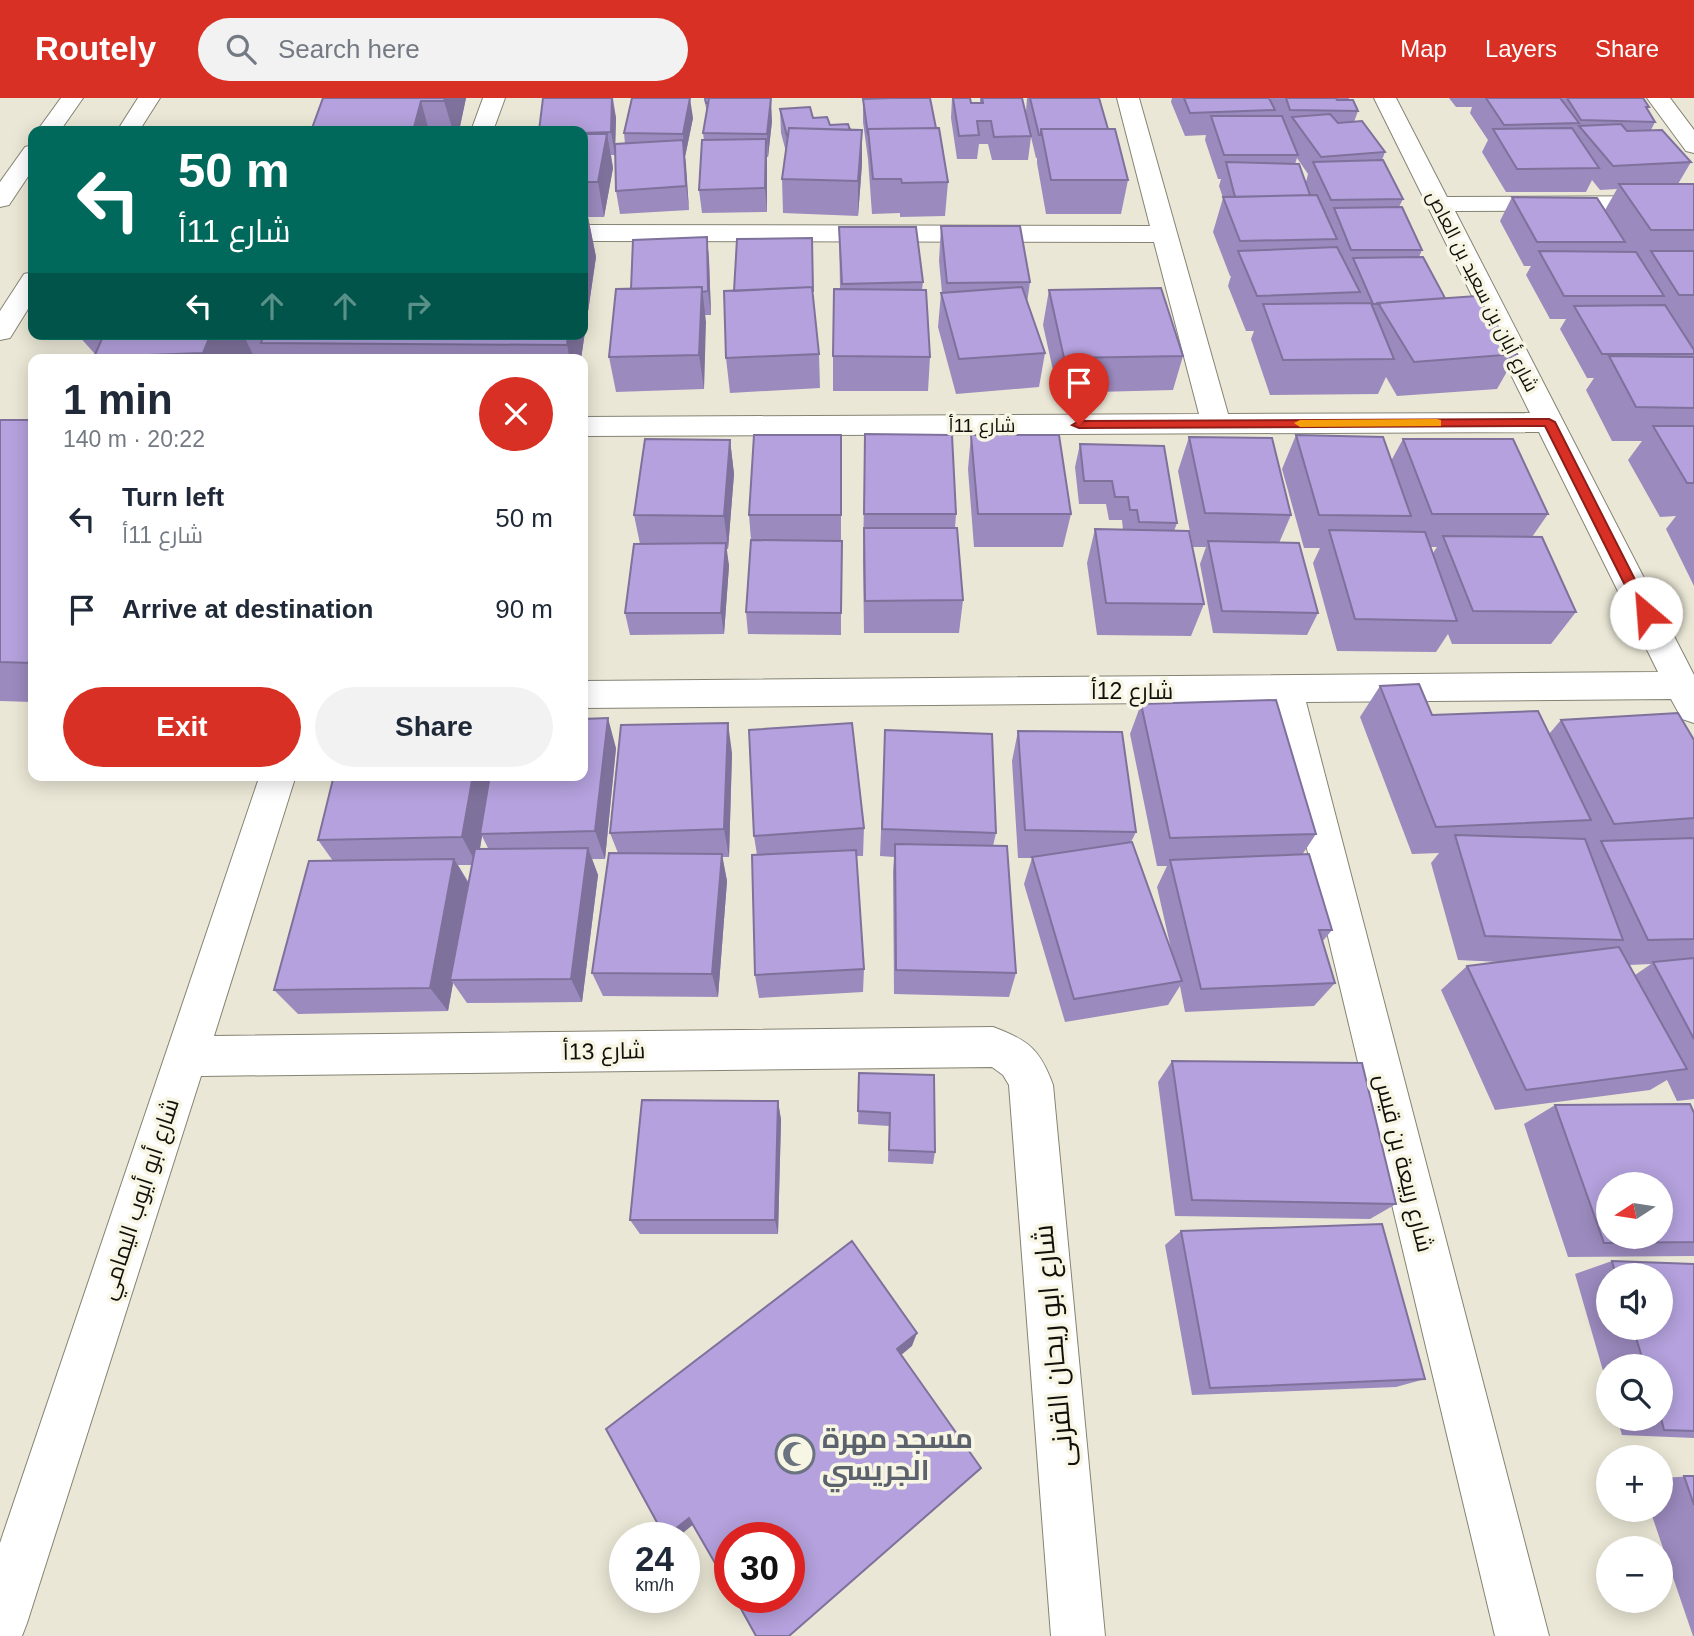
<!DOCTYPE html>
<meta charset="utf-8">
<style>
body{margin:0;font-family:Helvetica,Cairo,sans-serif;background:#f2f2f3;color:#1f2937;height:100vh;display:flex;flex-direction:column;font-size:26px;white-space:nowrap}
*{box-sizing:border-box;margin:0}
p{font-size:23px;color:#747a83}
.icon{flex:none;width:38px;height:38px;fill:none;stroke:currentColor;stroke-width:2;stroke-linecap:round;stroke-linejoin:round}
.map{position:relative;flex:1;overflow:hidden}
.drawer{position:absolute;left:28px;top:256px;width:560px;height:427px;display:flex;flex-direction:column;background:#fff;border-radius:14px;box-shadow:0 4px 18px #0003}
.drawer>*{flex:none}
.banner{position:absolute;left:28px;top:28px;width:560px;height:214px;border-radius:14px;box-shadow:0 4px 18px #0003;background:#00695c;color:#fff;overflow:hidden}
.needle{width:46px;rotate:258deg}
.fabs{position:absolute;left:1596px;top:1074px;display:grid;gap:14px}
.fabs a{display:grid;place-items:center;width:77px;height:77px;border-radius:50%;background:#fff;box-shadow:0 4px 18px #0003;font-size:35px}
.speed{position:absolute;left:609px;top:1424px;display:flex;gap:14px;font-size:35px;font-weight:700;text-align:center}
.speed>*{display:grid;place-content:center;width:91px;height:91px;border-radius:50%;background:#fff;box-shadow:0 4px 18px #0003;line-height:1}
.speed small{font-size:18px;font-weight:400}
.speed .limit{border:10px solid #d22;background:#fff;color:#111}
.pin{position:absolute;display:grid;place-items:center;width:60px;height:60px;color:#fff;margin:-72px -30px;border-radius:50% 50% 50% 0;rotate:-45deg;box-shadow:0 0 7px #0007}
.pin .icon{rotate:45deg}
.me{position:absolute;width:77px;margin:-38px;rotate:333deg;stroke-linejoin:round;filter:drop-shadow(0 0 5px #0008)}
.turn{display:flex;align-items:center;gap:24px;height:147px;padding:0 35px;font-size:32px}
.turn .icon{width:91px;height:91px;stroke-width:2.5}
.turn b{display:block;font-size:49px;line-height:60px}
.lanes{display:flex;align-items:center;height:66px;padding:0 35px;background:#0003;justify-content:center;gap:35px;direction:ltr}
.lanes .off{opacity:.35}
.round{display:grid;place-items:center;flex:none;width:74px;height:74px;border-radius:37px;background:#f2f2f3}
.overview{display:flex;align-items:center;justify-content:space-between;height:119px;padding:0 35px}
h1{font-size:42px;font-weight:600;line-height:52px}
.button{display:flex;gap:14px;margin-top:auto;padding:14px 35px}
.button a{flex:1;height:80px;border-radius:42px;background:#d93025;color:#fff;font-size:28px;font-weight:600;line-height:80px;text-align:center}
.button a+a{background:#f2f2f3;color:#1f2937}
ul{padding:0;list-style:none}
li{display:flex;align-items:center;gap:21px;height:91px;padding:0 35px}
li div{flex:1}
li b{display:block;font-size:26px}
li em{font-style:normal}
header{display:flex;align-items:center;gap:42px;box-sizing:border-box;height:98px;padding:0 35px;background:#d93025;color:#fff}
header strong{font-size:33px}
nav{display:flex;gap:38px;margin-inline-start:auto;font-size:24px}
.search{width:490px;height:63px;background:#f2f2f3;display:flex;align-items:center;gap:18px;box-sizing:border-box;padding:0 24px;border-radius:38px;color:#747a83;font-size:26px}
.map>svg:first-child{display:block}
.lines{fill:none;stroke-linecap:round;stroke-linejoin:round}
.minor-casing{stroke:#858373;stroke-width:2}
.minor{fill:#fff;fill-rule:evenodd}
.wall{fill:#9b8abe;fill-rule:evenodd}
.shaded-wall{fill:#7e719b}
.building{fill:#b4a1dd;stroke:#7e719b;stroke-width:2;fill-rule:evenodd}
.route{fill:#d93025;stroke:#8d1f18;stroke-width:2}
.slow{fill:#f59e0b}
.labels{text-anchor:middle;stroke-width:7;stroke-linejoin:round;paint-order:stroke}
.far-street-label{font-size:19px;fill:#100f09;stroke:#f7f5e3}
.street-label{font-size:23px;fill:#100f09;stroke:#f7f5e3}
.near-street-label{font-size:28px;fill:#100f09;stroke:#f7f5e3}
.near-worship-label{font-size:28px;font-weight:bold;fill:#5b616d;stroke:#f7f5e3;text-anchor:start}
</style>
<header>
<strong>Routely</strong>
<div class="search"><svg class="icon" aria-label="search" viewBox="0 0 24 24"><circle cx="10" cy="10" r="6"/><path d="M15 15l6 6"/></svg>Search here</div>
<nav><a>Map</a><a>Layers</a><a>Share</a></nav>
</header>
<div class="map">
<svg width="1694" height="1538" viewBox="0 0 1694 1538">
<rect width="100%" height="100%" fill="#eae7d6"/>
<g class="lines">
<defs>
<path id="minor" d="M61,0H83L60,33H37Z
M138,0H160L139,33H117Z
M483,0H505L493,33H471Z
M1117,0H1139L1228,316L1530,315L1374,0H1396L1447,99L1694,98V112L1455,113L1694,577V625L1682,621L1671,601L1306,604L1549,1538H1495L1272,604L583,610V583L1658,574L1539,334L583,338V319L1199,316L1154,144L583,143V127L1150,128Z
M1647,0H1670L1694,32V55L1686,53Z
M33,47V71L9,107L0,109V84L25,49Z
M33,174V203L10,240L0,242V213L24,176Z
M260,677H296L214,938L993,929C1028,942 1040,951 1053,987L1105,1538H1051L1009,987L1003,977L992,969L201,978L27,1525L22,1538H0V1445Z"/>
</defs>
<use href="#minor" class="minor-casing"/>
<use href="#minor" class="minor"/>
</g>
<path class="wall" d="M323,0H466L459,33H311Z
M543,0H613L616,20L615,46H625L624,35L693,20L685,59L689,112L620,116L616,93L615,57H611L613,70L604,119H588L596,159L581,261H95L94,259L95,256L77,236H583V33Z
M704,0L772,23L768,59H767V114L702,115L699,92L704,42L703,35L707,15Z
M952,0H970L971,5H980V0H1022L1026,14L1027,0H1099L1108,31L1128,82L1121,116H1046L1037,65V60H1036L1031,39L1028,62H992L988,46H979L977,61H957L951,20Z
M1172,0H1269L1270,1L1271,0H1349L1348,2L1358,13L1354,24L1385,54L1382,62L1403,101L1399,109L1422,152L1419,159L1445,200L1517,256L1497,291L1397,298L1386,279L1378,296L1270,297L1251,241L1254,233H1246L1228,188L1231,178H1230L1213,134L1223,100L1219,88L1221,81H1218L1205,42L1206,37L1185,38L1171,4ZM1297,60L1308,76L1306,84L1295,66Z
M1449,0H1643L1649,9L1647,12L1655,24L1651,32L1691,64L1678,86H1694V488L1666,431L1676,418L1660,419L1628,362L1642,343H1612L1586,292L1594,280H1587L1560,231L1566,221H1550L1526,177L1531,168H1524L1500,123L1512,99L1605,112L1617,91L1600,92L1592,82L1586,94H1506L1482,54L1488,42L1470,15L1472,9H1456Z
M863,1L948,84L945,118L900,119V115L872,116L868,61L863,24Z
M780,11L813,20L830,27L862,66L858,118L783,115L782,81L786,54L781,35Z
M941,128L1030,184L1027,205L1045,255L1039,289L956,296L938,229L941,195H942L939,163Z
M839,129L923,184L922,192L930,259L928,293H833V258L840,191Z
M707,139L709,162L711,217H705L704,291L616,294L609,259L631,191Z
M1049,192L1183,258L1173,292L1058,295L1043,227Z
M813,201L819,256L820,290L730,295L726,260Z
M0,322H33V604L0,603Z
M865,336L956,416L955,430L963,502L959,535H864L863,463Z
M841,337V537L748,536L746,514L751,442L749,417Z
M971,337L1071,416L1063,449H974L968,371Z
M1296,337L1391,363L1403,341L1548,416L1532,439L1576,514L1551,546H1452L1448,536L1436,554L1337,553L1313,465L1320,450H1304L1282,371ZM1431,449H1437L1433,455Z
M1189,339L1291,417L1279,445L1318,515L1307,537L1213,535L1200,466L1206,449H1193L1178,373Z
M730,342L734,376L728,451H726L729,468L724,536L630,537L625,515L640,446L634,417Z
M1080,346L1177,425L1174,433L1204,506L1191,538L1097,537L1087,465L1095,431L1123,432L1122,422H1109L1106,406H1079L1075,369Z
M1380,588L1432,617L1549,636L1561,622L1694,642V1001L1677,1003L1667,982L1650,992L1495,1012L1441,892L1467,868L1500,864L1458,862L1431,765L1439,755L1412,756L1360,619ZM1651,866L1635,877L1629,867Z
M1141,606L1316,736L1302,757L1332,832L1322,844L1335,885L1314,908L1185,914L1180,888L1168,907L1065,924L1024,786L1032,760H1018L1012,663L1018,633L1136,734L1131,744L1172,855L1157,789L1167,768H1157L1130,636Z
M885,632L996,735L993,748L1016,875L1009,899L894,896L893,773L894,759L880,758Z
M616,650L605,761H592L598,777L582,904L467,905L453,885L448,913L298,916L274,892L333,763L318,742ZM482,738L488,750L480,751ZM458,767H472L469,785Z
M732,655L729,759H722L727,783L718,899L603,898L592,875L618,755L610,735Z
M864,730L863,758H856L864,871L863,894L759,900L755,877L757,757L754,738Z
M1172,963L1396,1106L1370,1121L1175,1118L1158,984Z
M859,975L935,1054L933,1066L888,1064L889,1028L858,1026Z
M778,1003L781,1022L778,1136H640L630,1122Z
M1555,1007L1694,1015V1158L1568,1159L1524,1026Z
M1181,1133L1425,1281L1396,1289L1192,1297L1165,1147Z
M1612,1163L1694,1166V1340L1622,1337L1617,1321H1661V1269H1608V1290L1575,1176ZM1608,1178H1661V1230H1608Z
M1694,1378V1538H1693L1650,1412H1661V1380Z"/>
<path class="shaded-wall" d="M445,0H466L459,33H453L444,3Z
M612,0L616,20L615,57L611,34Z
M690,0L693,20L685,59L683,36Z
M771,0L772,23L768,59L767,36Z
M421,3L429,33H413Z
M862,32V66L858,118V83Z
M607,36L613,70L604,119L598,84Z
M766,41L767,64V114L765,90Z
M683,42L686,66L689,112L686,88Z
M587,114L596,159L581,261H570L567,247L568,236H583V143Z
M707,139L709,162L711,217L708,193Z
M702,189L706,224L704,291L699,257Z
M213,236H243L255,261H207L203,255L210,238Z
M730,342L734,376L728,451L724,418Z
M726,445L729,468L724,536L721,515Z
M608,620L616,650L605,761L595,733Z
M728,625L732,655L729,759L724,731Z
M473,677H492L480,736L482,738L477,767L462,739Z
M588,750L598,777L582,904L571,881Z
M722,756L727,783L718,899L712,876Z
M454,761L470,788L450,882L453,885L448,913L430,890Z
M778,1003L781,1022L778,1136L775,1122Z
M917,1235L912,1248L894,1263L897,1251Z
M689,1420L700,1421L678,1439H665Z"/>
<path class="building" d="M323,0H445L444,3H421L413,33H311Z
M543,0H612L611,34L583,35V33H539Z
M632,0H690L683,36L624,35Z
M705,0H709L708,5H706Z
M709,0H771L767,36L703,35Z
M891,0H930L936,30L868,31V37L863,1Z
M953,0H970L971,5H983L982,0H1022L1031,38L994,39L991,23H977L979,37L959,38Z
M1030,0H1099L1108,31H1041V37H1039Z
M1184,0H1269L1275,12L1190,15Z
M1286,0H1336L1337,2H1353L1358,13L1290,12Z
M1486,0H1560L1579,25L1504,27Z
M1567,0H1643L1649,9H1646L1655,24L1581,22Z
M810,9L813,20L827,19L830,27L848,26L850,32L789,30L788,38H787L780,11Z
M1330,16L1338,25L1362,23L1385,54L1321,59L1292,19Z
M1211,18H1282L1298,57H1224Z
M1621,26L1627,33L1662,32L1691,64L1613,68L1579,28Z
M789,30L862,32L858,83L782,81Z
M939,30L948,84L902,85L901,81H873L868,31Z
M1572,30L1599,70L1517,71L1493,31Z
M1041,31H1115L1128,82H1051Z
M583,36H607L598,84H583Z
M766,41L765,90L699,92L702,42Z
M683,42L686,88L616,93L615,46Z
M1383,62L1403,101L1331,102L1313,64Z
M1226,64L1299,66L1310,97L1235,99Z
M1619,86H1694V132H1651Z
M1317,97L1337,141L1240,143L1223,99Z
M1512,99L1597,100L1625,144H1537Z
M1402,109L1422,152H1351L1334,110Z
M583,114H587L583,143Z
M941,128H1020L1030,184L947,185Z
M839,129H916L923,184L842,186Z
M707,139L708,193L702,194V189L631,191L633,142Z
M812,140L813,194L812,189L734,193L737,141Z
M1337,149L1360,194L1257,198L1238,153Z
M1539,153L1636,154L1664,198H1564Z
M1651,153H1694V197H1679Z
M1423,159L1445,200L1378,205L1379,206H1373L1353,160Z
M702,189L699,257L609,259L616,191Z
M812,189L819,256L726,260L724,193Z
M1022,189L1045,255L959,261L941,195Z
M1161,190L1183,258L1064,260L1049,192Z
M834,191L926,192L930,259L833,258Z
M1477,198L1517,256L1414,264L1378,205Z
M1371,205L1394,261L1283,262L1263,206Z
M1665,207L1694,252V256H1602L1574,208Z
M104,236H213L210,238L203,255L94,259Z
M264,236H568L567,247L261,245Z
M1609,258L1694,259V310L1636,309Z
M0,322H33V565L0,564Z
M1653,328H1694V385H1687Z
M865,336L952,337L956,416H864Z
M754,337H841V417H749Z
M971,337H1059L1071,416H978Z
M1296,337L1383,339L1411,418L1319,417Z
M1189,339L1272,340L1291,417L1205,415Z
M645,341L730,342L724,418L634,417Z
M1403,341H1513L1548,416H1432Z
M1080,346L1164,348L1177,425L1139,424L1137,412H1130L1128,399H1115L1112,383H1084Z
M864,430H957L963,502L865,503Z
M1095,431L1189,433L1204,506L1106,505Z
M1329,432L1425,434L1457,523L1355,521Z
M1443,438L1542,439L1576,514L1473,513Z
M751,442L842,443L841,515L746,514Z
M1208,443L1299,445L1318,515L1222,513Z
M726,445L721,515H625L634,446Z
M1419,586L1432,617L1538,613L1591,722L1436,729L1380,588Z
M1276,602L1316,736L1170,740L1141,606Z
M1678,615L1694,642V720L1614,726L1561,622Z
M608,620L595,733L480,736L490,677H583V621Z
M728,625L724,731L610,735L621,627Z
M852,625L864,730L754,738L749,632Z
M885,632L992,636L996,735L882,731Z
M1018,633L1122,634L1136,734L1025,732Z
M334,677H473L462,739L318,742Z
M1455,737L1585,741L1623,842L1485,838Z
M1694,740V841L1648,842L1601,743Z
M1132,744L1182,883L1074,901L1032,759Z
M895,746L1007,748L1016,875L896,872Z
M588,750L571,881L450,882L475,751Z
M856,752L864,871L755,877L752,757Z
M609,755L722,756L712,876L592,875Z
M1309,756L1332,832H1319L1335,885L1201,891L1170,762Z
M454,761L430,890L274,892L309,763Z
M1619,849L1687,971L1526,992L1467,868Z
M1694,860V941L1653,864Z
M1172,963L1362,965L1396,1106L1192,1102Z
M859,975L934,977L935,1054L889,1052L890,1015L858,1013Z
M642,1002L778,1003L775,1122H630Z
M1690,1006L1694,1015V1144L1604,1145L1555,1007ZM1608,1087H1661V1139H1608Z
M1382,1126L1425,1281L1210,1290L1181,1133Z
M852,1143L917,1235L897,1251L981,1370L789,1538H756L735,1500H789V1440H730V1491L689,1420L665,1439L606,1331Z
M1612,1163L1694,1166V1333L1664,1332L1661,1320V1269H1645L1633,1230H1661V1178H1616Z
M1684,1378H1694V1407Z"/>
<path class="route" d="M1549,321L1555,324L1652,515L1650,519L1646,520L1639,515L1545,328L1079,330L1072,327L1079,323Z"/>
<path class="slow" d="M1437,321L1441,322V328L1300,329L1294,325L1300,322Z"/>
<defs>
<symbol id="mosque-ring" viewBox="-11 -11 22 22"><circle r="9.5" fill="#f7f5e3" stroke="#6b7280" stroke-width="1.5"/><path d="M3.5-4.9A6 6 0 1 0 3.5 4.9A5 5 0 1 1 3.5-4.9Z" fill="#6b7280"/></symbol>
</defs>
<g fill-rule="evenodd">
<use href="#mosque-ring" x="773" y="1334" width="44" height="44"/>
</g>
<g class="labels">
<g class="far-street-label">
<text transform="translate(1483 193) rotate(63)" y="7">شارع أبان بن سعيد بن العاص</text>
<text x="982" y="334">شارع 11أ</text>
</g>
<g class="street-label">
<text x="1132" y="601">شارع 12أ</text>
<text transform="translate(604 953) rotate(-1)" y="8">شارع 13أ</text>
<text transform="translate(1404 1065) rotate(76)" y="8">شارع ربيعة بن قيس</text>
<text transform="translate(139 1101) rotate(-72)" y="8">شارع أبو أيوب اليمامي</text>
</g>
<g class="near-street-label">
<text transform="translate(1053 1248) rotate(-95)" y="10">شارع ابو ريحان القرنى</text>
</g>
<g class="near-worship-label">
<text x="822" y="1350">مسجد مهرة<tspan x="822" dy="32">الجريسي</tspan></text>
</g>
</g>
</svg>
<div class="fabs">
<a><svg class="needle" viewBox="-14 -14 28 28"><path d="M0-13l5 13h-10z" fill="#e53935"/><path d="M0 13l5-13h-10z" fill="#747a83"/></svg></a>
<a><svg class="icon" aria-label="sound" viewBox="0 0 24 24"><path d="M4 9h4l5-4v14l-5-4H4zM17 9q2 3 0 6"/></svg></a>
<a><svg class="icon" aria-label="search" viewBox="0 0 24 24"><circle cx="10" cy="10" r="6"/><path d="M15 15l6 6"/></svg></a>
<a>+</a>
<a>−</a>
</div>
<div class="speed"><div>24<small>km/h</small></div><div class="limit">30</div></div>
<div class="pin" style="left:1079px;top:327px;background:#d93025"><svg class="icon" aria-label="arrive" viewBox="0 0 24 24"><path d="M6 21V4h12l-3 4 3 4H6"/></svg></div>
<svg class="me" style="left:1646px;top:515px" viewBox="-20 -20 40 40"><circle r="19" fill="#fff"/><path d="M0-13L10 11 0 6-10 11z" fill="#d93025"/></svg>
<div class="banner">
<div class="turn"><svg class="icon" aria-label="left" viewBox="0 0 24 24"><path d="M17 20v-9H6M10 6l-5 5 5 5"/></svg><div><b>50 m</b>شارع 11أ</div></div>
<div class="lanes"><svg class="icon" aria-label="left" viewBox="0 0 24 24"><path d="M17 20v-9H6M10 6l-5 5 5 5"/></svg><svg class="icon off" aria-label="ahead" viewBox="0 0 24 24"><path d="M12 20V5M6 11l6-6 6 6"/></svg><svg class="icon off" aria-label="ahead" viewBox="0 0 24 24"><path d="M12 20V5M6 11l6-6 6 6"/></svg><svg class="icon off" aria-label="right" viewBox="0 0 24 24"><path d="M7 20v-9h11M14 6l5 5-5 5"/></svg></div>
</div>
<section class="drawer">
<div class="overview"><div><h1>1 min</h1><p>140 m · 20:22</p></div><a class="round" style="background:#d93025;color:#fff"><svg class="icon" aria-label="close" viewBox="0 0 24 24"><path d="M6 6l12 12M18 6L6 18"/></svg></a></div>
<ul>
<li><svg class="icon" aria-label="left" viewBox="0 0 24 24"><path d="M17 20v-9H6M10 6l-5 5 5 5"/></svg><div><b>Turn left</b><p>شارع 11أ</p></div><em>50 m</em></li>
<li><svg class="icon" aria-label="arrive" viewBox="0 0 24 24"><path d="M6 21V4h12l-3 4 3 4H6"/></svg><div><b>Arrive at destination</b></div><em>90 m</em></li>
</ul>
<div class="button"><a>Exit</a><a>Share</a></div>
</section>
</div>
